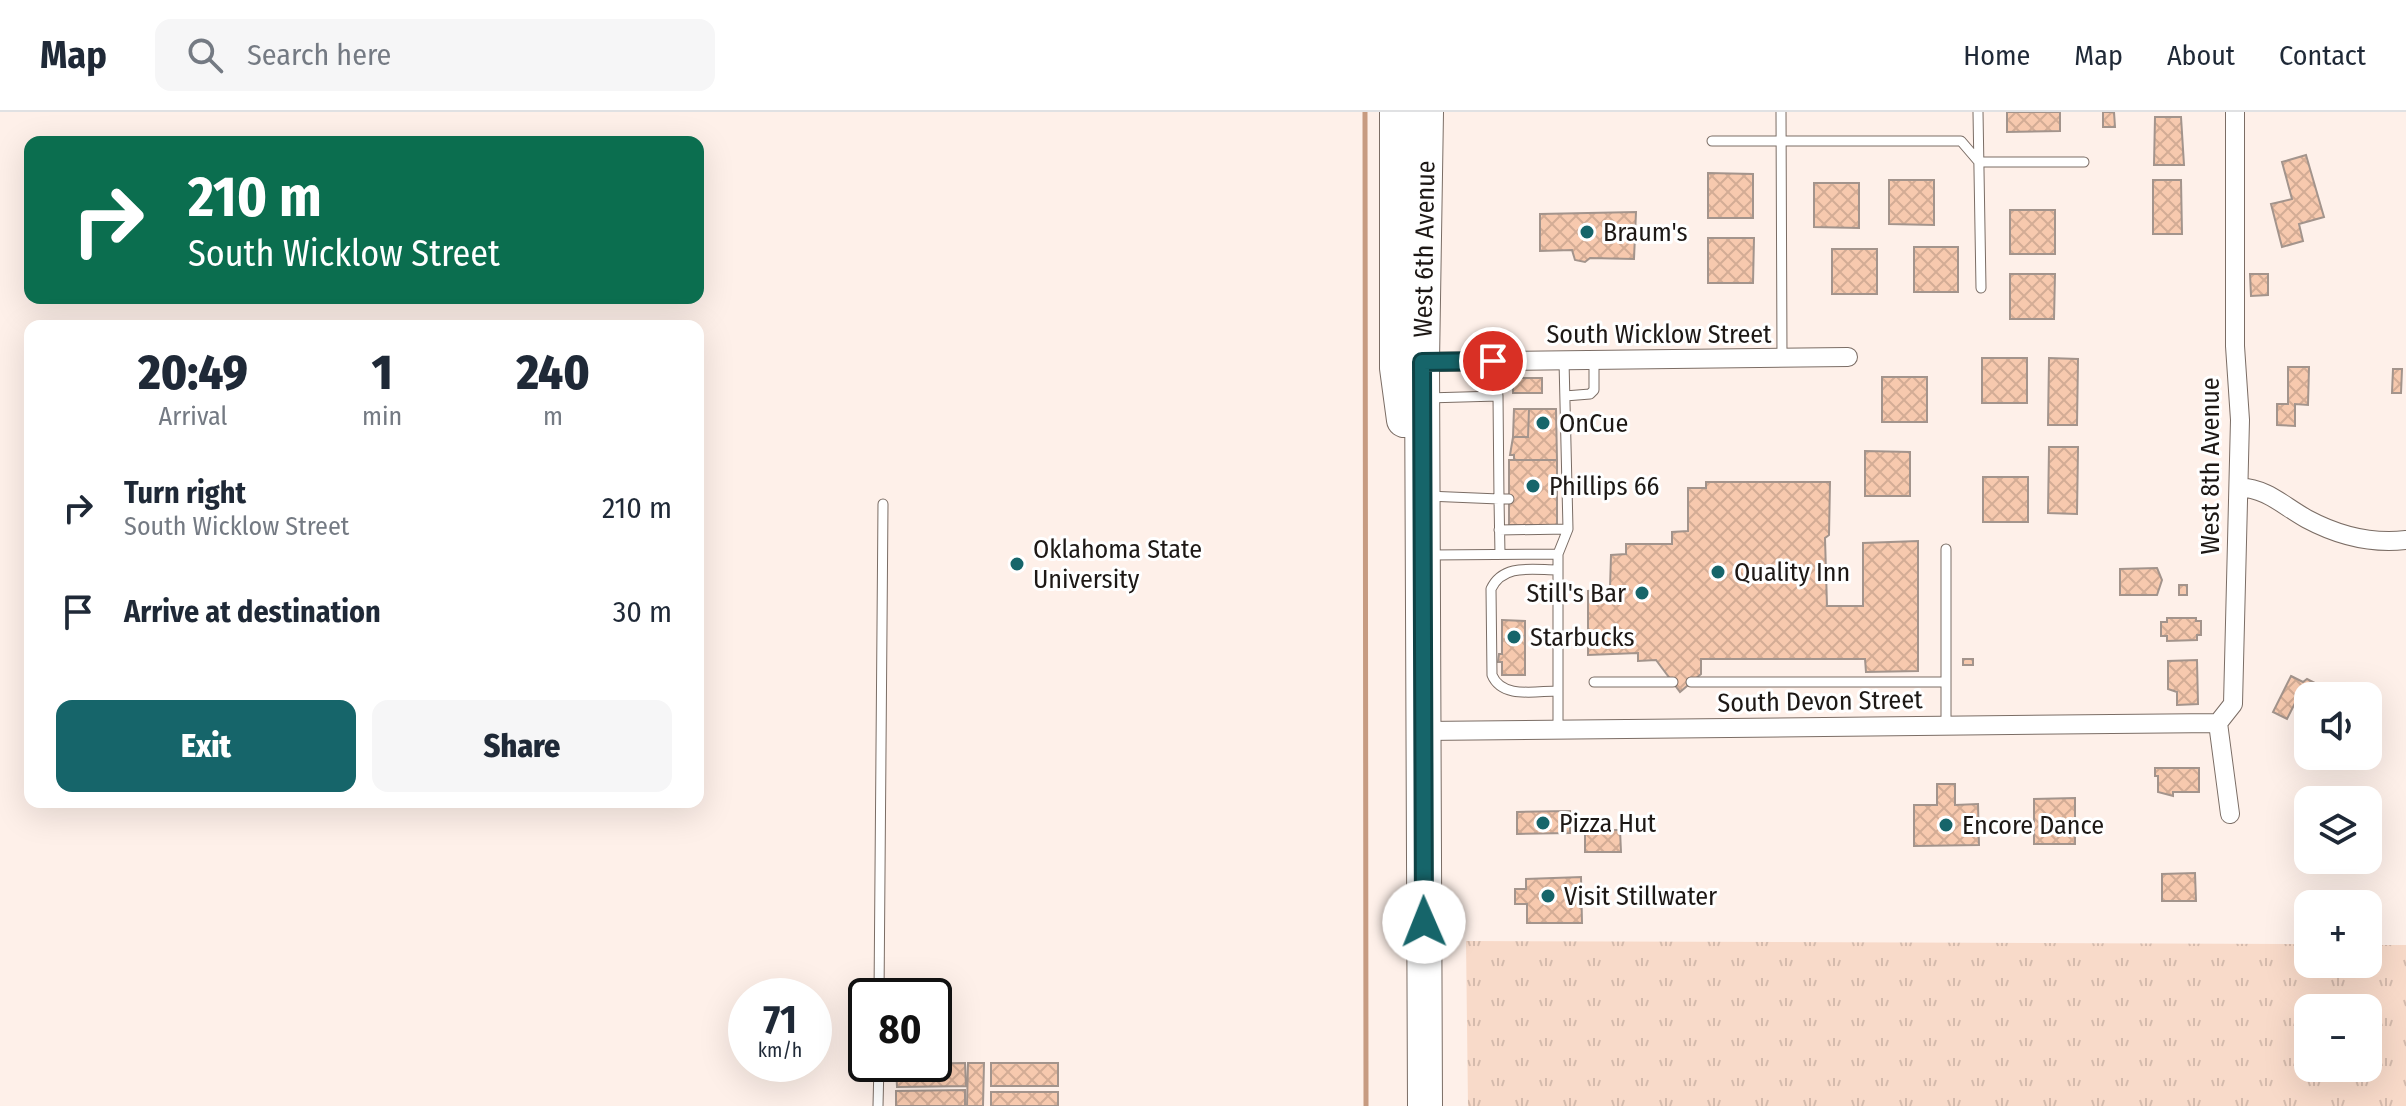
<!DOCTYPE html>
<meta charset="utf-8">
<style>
body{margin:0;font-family:"Fira Sans Condensed",sans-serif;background:#f6f6f7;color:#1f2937;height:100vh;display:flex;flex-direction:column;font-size:30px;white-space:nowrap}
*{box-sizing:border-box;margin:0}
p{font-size:26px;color:#747a83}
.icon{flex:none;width:44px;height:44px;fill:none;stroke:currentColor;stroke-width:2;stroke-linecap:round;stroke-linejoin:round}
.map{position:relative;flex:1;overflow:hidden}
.side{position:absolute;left:24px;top:208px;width:680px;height:488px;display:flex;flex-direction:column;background:#fff;border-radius:16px;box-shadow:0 8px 32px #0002}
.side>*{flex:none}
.guide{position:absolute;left:24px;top:24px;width:680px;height:168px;border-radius:16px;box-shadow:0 8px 32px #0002;background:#0b6e4f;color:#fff;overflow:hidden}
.buttons{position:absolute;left:2294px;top:570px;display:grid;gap:16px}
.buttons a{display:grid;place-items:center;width:88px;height:88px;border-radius:16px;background:#fff;box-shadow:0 8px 32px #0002;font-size:40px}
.speed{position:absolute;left:728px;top:866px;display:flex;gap:16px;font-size:40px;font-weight:700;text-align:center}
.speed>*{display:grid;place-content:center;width:104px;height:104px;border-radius:50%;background:#fff;box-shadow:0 8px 32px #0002;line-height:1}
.speed small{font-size:20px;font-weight:400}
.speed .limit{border:4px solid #111;border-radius:12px;background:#fff;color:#111}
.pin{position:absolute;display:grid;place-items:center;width:68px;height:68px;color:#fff;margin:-34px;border:4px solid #fff;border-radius:50%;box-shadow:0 2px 8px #0007}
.me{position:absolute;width:88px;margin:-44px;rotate:359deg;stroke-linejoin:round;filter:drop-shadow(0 0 6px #0008)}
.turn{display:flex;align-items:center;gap:28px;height:168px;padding:0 32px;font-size:36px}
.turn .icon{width:104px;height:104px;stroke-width:2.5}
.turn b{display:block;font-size:56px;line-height:68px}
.eta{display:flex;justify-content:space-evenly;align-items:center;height:136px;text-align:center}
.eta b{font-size:48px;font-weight:800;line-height:56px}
.action{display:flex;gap:16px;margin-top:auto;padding:16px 32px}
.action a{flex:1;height:92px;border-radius:16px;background:#16656a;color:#fff;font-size:32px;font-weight:800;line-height:92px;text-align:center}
.action a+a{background:#f6f6f7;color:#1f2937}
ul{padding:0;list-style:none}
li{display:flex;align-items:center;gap:24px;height:104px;padding:0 32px}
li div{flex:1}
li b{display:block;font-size:30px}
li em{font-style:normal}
header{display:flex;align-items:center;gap:48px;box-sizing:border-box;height:112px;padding:0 40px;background:#fff;border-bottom:2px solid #e0e1e3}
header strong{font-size:38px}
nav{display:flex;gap:44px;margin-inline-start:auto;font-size:28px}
.search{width:560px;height:72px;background:#f6f6f7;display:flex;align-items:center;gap:20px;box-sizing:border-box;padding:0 28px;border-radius:16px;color:#747a83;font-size:30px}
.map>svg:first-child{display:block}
.grass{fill:url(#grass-tufts);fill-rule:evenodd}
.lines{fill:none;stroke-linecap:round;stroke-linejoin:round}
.stream{stroke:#c79b81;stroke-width:5}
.building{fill:url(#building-cross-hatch);stroke:#a3948c;stroke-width:2}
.lane-casing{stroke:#7b6d65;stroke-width:11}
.street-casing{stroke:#7b6d65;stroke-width:20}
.highway-casing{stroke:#7b6d65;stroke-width:36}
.lane{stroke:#fff;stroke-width:9}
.street{stroke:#fff;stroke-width:18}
.highway{stroke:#fff;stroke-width:34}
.route-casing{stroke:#0e4245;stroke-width:20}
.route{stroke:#16656a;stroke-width:14}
.poi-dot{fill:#16656a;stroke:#fff;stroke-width:3}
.labels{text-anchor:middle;stroke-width:6;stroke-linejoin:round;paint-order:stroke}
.poi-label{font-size:26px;fill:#1d1815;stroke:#fff;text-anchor:start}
.street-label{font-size:26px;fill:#1d1815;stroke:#fff}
</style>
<header>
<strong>Map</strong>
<div class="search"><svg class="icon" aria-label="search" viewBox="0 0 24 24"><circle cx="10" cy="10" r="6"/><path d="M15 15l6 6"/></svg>Search here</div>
<nav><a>Home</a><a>Map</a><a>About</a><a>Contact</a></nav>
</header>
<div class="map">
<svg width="2406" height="994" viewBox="0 0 2406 994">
<defs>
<pattern id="grass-tufts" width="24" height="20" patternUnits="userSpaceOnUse" patternTransform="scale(2)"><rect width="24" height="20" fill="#f8dac9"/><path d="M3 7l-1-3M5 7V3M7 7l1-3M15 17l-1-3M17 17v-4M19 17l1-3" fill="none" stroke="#d4baac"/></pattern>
<pattern id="building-cross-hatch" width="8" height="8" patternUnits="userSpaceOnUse" patternTransform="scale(2)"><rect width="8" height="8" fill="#f7c9ae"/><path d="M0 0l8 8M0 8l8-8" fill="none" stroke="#d3ac95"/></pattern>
</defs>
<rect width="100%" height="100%" fill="#fef0e9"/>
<path class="grass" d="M1466,829L2308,832V852H2368V833H2406V994H1468ZM2368,896V956H2308V896Z"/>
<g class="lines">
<path class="stream" d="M1365,0L1366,994"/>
</g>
<path class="building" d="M2007,0H2060V19L2007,20Z
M2103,0H2114L2115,15H2103Z
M2155,5H2181L2184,53H2154Z
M2306,43L2324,105L2299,112L2303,129L2282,135L2271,92L2292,87L2282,50Z
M1708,61L1753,62V106H1708Z
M1889,68H1934V113L1889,112Z
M2153,68H2181L2182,122H2153Z
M1814,71H1859V116L1814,115Z
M2010,98H2055V142H2010Z
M1636,100L1634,147L1590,146L1585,150L1575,148L1572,138L1540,139V102Z
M1708,126H1754L1753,171H1708Z
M1914,135H1958V180H1914Z
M1832,137H1877V182H1832Z
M2010,162H2055L2054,207H2010Z
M2250,162H2268V183L2251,184Z
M1982,246H2027V291H1982Z
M2049,246L2078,247L2077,313H2048Z
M2288,255H2309L2308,293L2295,292V314L2277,313V292H2288Z
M2393,257H2402L2401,281H2392Z
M1882,265H1927V310H1882Z
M1513,266H1542V281H1513Z
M1514,297H1529L1528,325H1513Z
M1529,297H1556L1557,348H1514V343H1510L1513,325H1528Z
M2049,335H2078L2077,402L2048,401Z
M1865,339L1910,340V384H1865Z
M1509,348H1557V413H1509Z
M1983,365H2028V410H1983Z
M1706,370H1830L1829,423L1825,426L1827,494H1863V431L1918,429V559L1866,560L1865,547H1701V562L1680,580L1656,548L1638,549V541L1588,543V479L1610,477L1611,443L1626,442V432H1672V420L1688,419V376H1706Z
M2157,456L2162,468L2157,483H2120V457Z
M2179,473H2187V483H2179Z
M2167,506H2196V509H2201V523H2197V528L2167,529V524H2161V510H2167Z
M1502,508L1525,509V563H1502V550H1498L1499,542H1502Z
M1963,547H1973V553H1963Z
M2197,548L2198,592L2177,593V580L2168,577V549Z
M2291,564L2303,570L2307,567L2325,576V581L2331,584H2308V598L2295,591L2287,607L2273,600Z
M2155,656H2199V680H2173V684L2158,680V664H2155Z
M1937,672H1955V693L1978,692L1979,733L1914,734V693H1937Z
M2075,686V732H2034V687Z
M1570,699V721L1517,722V700Z
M1585,718H1620L1621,740H1585Z
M2195,761L2196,789H2162V762Z
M1581,765L1582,811H1527V792H1515V777H1526V767Z
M965,951L966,974L897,975L896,952Z
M968,951H984L983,994H967Z
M991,951H1058V974H991Z
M965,978V994H896V979Z
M991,980H1058V994H991Z"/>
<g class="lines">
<defs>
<path id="lane" d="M1781,0L1782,247
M1978,0L1981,176
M1712,29H1961L1979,50H2084
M1493,249L1498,284
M1565,284L1590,282L1594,278V249
M1427,286L1498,284L1499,387L1427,384
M1499,418L1568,417
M1946,437V614
M1500,442L1499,387H1509
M1558,442V618
M1431,443L1558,442L1568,417L1564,249
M1558,458C1533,458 1503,451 1491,477L1492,563C1502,587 1535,579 1558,579
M1594,570H1673
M1691,570H1946
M879,884L883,392
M878,994L879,952"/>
<path id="street" d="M1422,250L1848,245
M2239,375C2268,377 2282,393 2307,407C2337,423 2372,432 2406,428
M1423,619L2218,611
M2230,702L2218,611L2233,592L2240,308L2235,234V0"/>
<path id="highway" d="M1397,0V256L1404,308
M1425,994L1422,250L1426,0"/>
</defs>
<use href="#lane" class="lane-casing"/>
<use href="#street" class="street-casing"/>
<use href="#highway" class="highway-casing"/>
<use href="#lane" class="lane"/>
<use href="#street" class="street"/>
<use href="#highway" class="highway"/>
</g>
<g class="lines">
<defs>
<path id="route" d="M1424,810L1422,250L1493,249"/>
</defs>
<use href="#route" class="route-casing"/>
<use href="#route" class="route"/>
</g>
<g class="poi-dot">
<circle cx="1587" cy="120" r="8"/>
<circle cx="1543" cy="311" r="8"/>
<circle cx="1533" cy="374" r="8"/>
<circle cx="1017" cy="452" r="8"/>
<circle cx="1718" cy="460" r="8"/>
<circle cx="1642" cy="481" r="8"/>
<circle cx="1514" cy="525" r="8"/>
<circle cx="1543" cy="711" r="8"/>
<circle cx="1946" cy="713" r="8"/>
<circle cx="1548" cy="784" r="8"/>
</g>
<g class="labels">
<g class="poi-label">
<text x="1603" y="129">Braum's</text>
<text x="1559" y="320">OnCue</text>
<text x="1549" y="383">Phillips 66</text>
<text x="1033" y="446">Oklahoma State<tspan x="1033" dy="30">University</tspan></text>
<text x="1734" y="469">Quality Inn</text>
<text x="1626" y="490" text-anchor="end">Still's Bar</text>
<text x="1530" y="534">Starbucks</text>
<text x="1559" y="720">Pizza Hut</text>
<text x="1962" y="722">Encore Dance</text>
<text x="1564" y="793">Visit Stillwater</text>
</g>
<g class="street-label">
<text transform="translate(1424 137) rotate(-89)" y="9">West 6th Avenue</text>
<text x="1659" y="231">South Wicklow Street</text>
<text transform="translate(2210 354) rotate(-90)" y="9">West 8th Avenue</text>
<text transform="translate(1820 589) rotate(-1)" y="9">South Devon Street</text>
</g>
</g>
</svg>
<div class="buttons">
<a><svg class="icon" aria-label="sound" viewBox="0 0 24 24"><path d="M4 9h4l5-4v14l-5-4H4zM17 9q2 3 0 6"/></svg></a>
<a><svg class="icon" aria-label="layers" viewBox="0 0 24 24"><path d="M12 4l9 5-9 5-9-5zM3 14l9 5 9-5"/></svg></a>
<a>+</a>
<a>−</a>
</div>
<div class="speed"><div>71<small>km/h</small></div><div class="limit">80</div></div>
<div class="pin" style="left:1493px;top:249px;background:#d93025"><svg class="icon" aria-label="arrive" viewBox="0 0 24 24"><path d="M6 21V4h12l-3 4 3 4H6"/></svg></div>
<svg class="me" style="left:1424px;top:810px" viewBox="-20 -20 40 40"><circle r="19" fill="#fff"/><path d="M0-13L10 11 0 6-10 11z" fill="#16656a"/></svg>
<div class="guide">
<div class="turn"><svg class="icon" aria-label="right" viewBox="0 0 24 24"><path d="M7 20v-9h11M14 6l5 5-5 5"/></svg><div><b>210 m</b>South Wicklow Street</div></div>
</div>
<section class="side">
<div class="eta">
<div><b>20:49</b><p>Arrival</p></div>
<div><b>1</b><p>min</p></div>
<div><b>240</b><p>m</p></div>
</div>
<ul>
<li><svg class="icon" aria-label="right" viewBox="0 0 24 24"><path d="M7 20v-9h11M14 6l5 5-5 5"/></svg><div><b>Turn right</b><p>South Wicklow Street</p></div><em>210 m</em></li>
<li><svg class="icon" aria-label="arrive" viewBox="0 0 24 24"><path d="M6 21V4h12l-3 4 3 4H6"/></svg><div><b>Arrive at destination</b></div><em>30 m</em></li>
</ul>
<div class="action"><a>Exit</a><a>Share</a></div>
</section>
</div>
